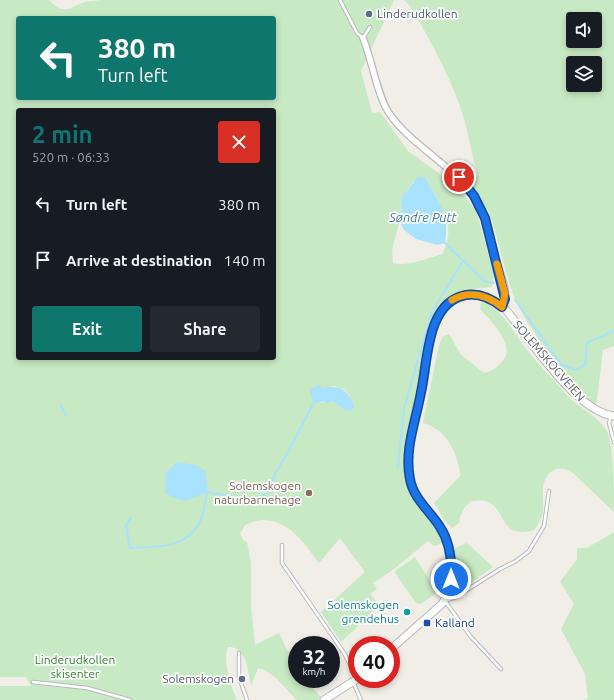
<!DOCTYPE html>
<meta charset="utf-8">
<style>
body{margin:0;font-family:Ubuntu,sans-serif;background:#242831;color:#f1f3f6;height:100vh;display:flex;flex-direction:column;font-size:15px;white-space:nowrap}
*{box-sizing:border-box;margin:0}
p{font-size:13px;color:#9ea1a6}
.icon{flex:none;width:22px;height:22px;fill:none;stroke:currentColor;stroke-width:2;stroke-linecap:round;stroke-linejoin:round}
.map{position:relative;flex:1;overflow:hidden}
.side{position:absolute;left:16px;top:108px;width:260px;height:252px;display:flex;flex-direction:column;background:#171b24;border-radius:4px;box-shadow:0 2px 6px #0003}
.side>*{flex:none}
.top-card{position:absolute;left:16px;top:16px;width:260px;height:84px;border-radius:4px;box-shadow:0 2px 6px #0003;background:#0f766e;color:#fff;overflow:hidden}
.buttons{position:absolute;left:566px;top:12px;display:grid;gap:8px}
.buttons a{display:grid;place-items:center;width:36px;height:36px;border-radius:4px;background:#171b24;box-shadow:0 2px 6px #0003;font-size:20px}
.speed{position:absolute;left:288px;top:636px;display:flex;gap:8px;font-size:20px;font-weight:700;text-align:center}
.speed>*{display:grid;place-content:center;width:52px;height:52px;border-radius:50%;background:#171b24;box-shadow:0 2px 6px #0003;line-height:1}
.speed small{font-size:10px;font-weight:400}
.speed .limit{border:6px solid #d22;background:#fff;color:#111}
.pin{position:absolute;display:grid;place-items:center;width:34px;height:34px;color:#fff;margin:-17px;border:2px solid #fff;border-radius:50%;box-shadow:0 1px 4px #0007}
.me{position:absolute;width:44px;margin:-22px;rotate:0deg;stroke-linejoin:round;filter:drop-shadow(0 0 3px #0008)}
.turn{display:flex;align-items:center;gap:14px;height:84px;padding:0 16px;font-size:18px}
.turn .icon{width:52px;height:52px;stroke-width:2.5}
.turn b{display:block;font-size:28px;line-height:34px}
.round{display:grid;place-items:center;flex:none;width:42px;height:42px;border-radius:4px;background:#242831}
.headline{display:flex;align-items:center;justify-content:space-between;height:68px;padding:0 16px}
h1{font-size:24px;font-weight:700;line-height:30px;color:#0f766e}
.primary-button{display:flex;gap:8px;margin-top:auto;padding:8px 16px}
.primary-button a{flex:1;height:46px;border-radius:4px;background:#0f766e;color:#fff;font-size:16px;font-weight:700;line-height:46px;text-align:center}
.primary-button a+a{background:#242831;color:#f1f3f6}
ul{padding:0;list-style:none}
li{display:flex;align-items:center;gap:12px;height:56px;padding:0 16px}
li div{flex:1}
li b{display:block;font-size:15px}
li em{font-style:normal}
.map>svg:first-child{display:block}
.green{fill:#c7e9c3;fill-rule:evenodd}
.water{fill:#a9e2ff}
.lines{fill:none;stroke-linecap:round;stroke-linejoin:round}
.stream{stroke:#a9e2ff;stroke-width:2}
.service-casing{stroke:#b7babe;stroke-width:4.5}
.minor-casing{stroke:#b7babe;stroke-width:8}
.tertiary-casing{stroke:#b7babe;stroke-width:9}
.service{stroke:#fff;stroke-width:2.5}
.minor{stroke:#fff;stroke-width:5.5}
.tertiary{stroke:#fff;stroke-width:7}
.route-casing{stroke:#114b97;stroke-width:10}
.route{stroke:#1a73e8;stroke-width:7}
.slow{stroke:#f59e0b;stroke-width:7}
.service-dot{fill:#5c6f8a;stroke:#fff;stroke-width:1.5}
.education-dot{fill:#8d6e63;stroke:#fff;stroke-width:1.5}
.culture-dot{fill:#0f9aa8;stroke:#fff;stroke-width:1.5}
.transit-dot{fill:#1a4fb4;stroke:#fff;stroke-width:1.5}
.labels{text-anchor:middle;stroke-width:3.5;stroke-linejoin:round;paint-order:stroke}
.service-label{font-size:12px;fill:#4e5e75;stroke:#fff;text-anchor:start}
.street-label{font-size:12px;fill:#5e6368;stroke:#fff}
.education-label{font-size:12px;fill:#785e54;stroke:#fff;text-anchor:end}
.culture-label{font-size:12px;fill:#0d838f;stroke:#fff;text-anchor:end}
.transit-label{font-size:12px;fill:#164399;stroke:#fff;text-anchor:start}
.park-label{font-size:12px;fill:#368331;stroke:#fff}
.water-label{font-size:13px;font-style:italic;fill:#3b79a4;stroke:#fff}
</style>
<div class="map">
<svg width="614" height="700" viewBox="0 0 614 700">
<rect width="100%" height="100%" fill="#f1eee7"/>
<path class="green" d="M0,0H49C64,16 68,8 85,2C90,1 96,1 101,0H394L361,71L372,113L380,112L408,151L455,185L476,210L494,275L492,287C468,290 457,288 440,308C431,343 397,447 406,478C408,485 413,495 418,502C425,515 442,529 441,544L434,546L428,541L394,569L373,583L377,589L370,594L380,605L341,642L321,612L365,572L340,538L319,563C305,544 289,520 263,520C257,520 250,523 245,525L240,534L244,541L247,542L251,563V606L255,645L279,633L288,652L297,648V663L292,666L297,672V679H304L321,697L318,700H297C284,688 275,672 258,668L251,686C248,672 247,646 228,647C222,660 231,687 237,700H0V686H31L26,677H0ZM18,18H274V98H18ZM18,110H274V358H18ZM426,178C438,203 459,225 442,254C428,258 407,267 393,263L392,250L402,212L401,199L413,182ZM334,386L344,389L350,396L346,410L332,401L318,402L322,388Z
M404,0H614V346L603,350L596,407C569,383 526,327 513,294C503,266 498,236 488,209H485L469,183L478,175C472,158 470,140 465,122C453,81 432,43 410,6ZM573,19H595V41H573ZM573,63H595V85H573Z
M486,302C506,316 513,331 527,350C540,366 554,381 568,396C580,409 599,416 608,433C614,452 614,491 614,512L573,473C566,469 559,466 552,471C537,483 546,500 542,516C540,520 537,526 534,530C498,540 508,509 486,501C482,500 475,501 471,501L464,508L459,520L460,522L452,528L445,521L434,503L461,475C456,452 448,430 423,423L439,345L443,336L449,334L461,355L484,373C492,371 495,369 500,364C519,347 492,323 480,309L481,303Z
M614,532V700H584L588,698L585,674L561,629L574,604L560,582L577,559V548H587Z
M467,543L493,567L464,588L453,589L455,583V548Z
M415,557L437,592L421,604L416,603L395,573L396,570Z"/>
<path class="water" d="M418,177L426,178C439,206 450,209 445,243L437,245L416,239L404,230L400,221L402,212L401,198Z
M319,385L322,388C341,385 347,389 354,406L352,410H345L332,401L327,403L323,401L313,404L310,389Z
M178,462L195,465L206,471C205,479 209,483 207,492C187,501 186,504 165,493L166,472Z"/>
<g class="lines">
<path class="stream" d="M445,243L484,281L494,283
M515,300L561,364L575,370L585,365L587,343L614,331
M61,405L66,416
M398,467L404,408L432,312L463,261
M131,518L126,525L130,548C159,547 189,549 202,517C205,509 205,500 207,492L255,500L266,494L276,472L287,454L313,404"/>
<defs>
<path id="service" d="M340,0L357,33L363,38L370,27
M611,416L609,423L614,442
M282,545V563L344,653L357,678
M447,600L456,597L500,569L516,561L529,551L544,526L549,491
M445,601L471,637L501,669
M239,653V677L247,700
M33,682L87,688L130,700
M353,682L361,700"/>
<path id="minor" d="M363,38C372,60 377,95 389,113C410,144 446,161 469,190C486,211 489,238 497,263C501,276 510,294 502,307"/>
<path id="tertiary" d="M391,649L442,604C457,583 454,547 440,526C429,510 413,498 409,478C404,447 417,416 423,386C427,365 427,340 436,320C440,310 448,301 459,297C475,291 494,298 506,310C530,339 576,412 614,416
M324,700L357,679"/>
</defs>
<use href="#service" class="service-casing"/>
<use href="#minor" class="minor-casing"/>
<use href="#tertiary" class="tertiary-casing"/>
<use href="#service" class="service"/>
<use href="#minor" class="minor"/>
<use href="#tertiary" class="tertiary"/>
</g>
<g class="lines">
<defs>
<path id="route" d="M451,579C452,561 450,542 440,527C430,511 413,498 410,479C404,449 416,421 421,392C428,362 426,302 466,295C479,293 492,299 502,307L505,299L485,218L474,196L459,177"/>
</defs>
<use href="#route" class="route-casing"/>
<use href="#route" class="route"/>
<path class="slow" d="M452,300C469,290 487,295 502,307L505,294L497,264"/>
</g>
<g class="service-dot">
<circle cx="369" cy="14" r="4"/>
<circle cx="242" cy="679" r="4"/>
</g>
<circle class="education-dot" cx="309" cy="493" r="4"/>
<circle class="culture-dot" cx="407" cy="612" r="4"/>
<rect class="transit-dot" x="423" y="619" width="8" height="8" rx="2"/>
<g class="labels">
<g class="service-label">
<text x="377" y="18">Linderudkollen</text>
<text x="234" y="683" text-anchor="end">Solemskogen</text>
</g>
<g class="street-label">
<text transform="translate(549 361) rotate(49)" y="4">SOLEMSKOGVEIEN</text>
</g>
<g class="education-label">
<text x="301" y="490">Solemskogen<tspan x="301" dy="14">naturbarnehage</tspan></text>
</g>
<g class="culture-label">
<text x="399" y="609">Solemskogen<tspan x="399" dy="14">grendehus</tspan></text>
</g>
<g class="transit-label">
<text x="435" y="627">Kalland</text>
</g>
<g class="park-label">
<text x="75" y="664">Linderudkollen<tspan x="75" dy="14">skisenter</tspan></text>
</g>
<g class="water-label">
<text x="423" y="222">Søndre Putt</text>
</g>
</g>
</svg>
<div class="buttons">
<a><svg class="icon" aria-label="sound" viewBox="0 0 24 24"><path d="M4 9h4l5-4v14l-5-4H4zM17 9q2 3 0 6"/></svg></a>
<a><svg class="icon" aria-label="layers" viewBox="0 0 24 24"><path d="M12 4l9 5-9 5-9-5zM3 14l9 5 9-5"/></svg></a>
</div>
<div class="speed"><div>32<small>km/h</small></div><div class="limit">40</div></div>
<div class="pin" style="left:459px;top:177px;background:#d93025"><svg class="icon" aria-label="arrive" viewBox="0 0 24 24"><path d="M6 21V4h12l-3 4 3 4H6"/></svg></div>
<svg class="me" style="left:451px;top:579px" viewBox="-20 -20 40 40"><circle r="17" fill="#1a73e8" stroke="#fff" stroke-width="3"/><path d="M0-11L8 9 0 5-8 9z" fill="#fff"/></svg>
<div class="top-card">
<div class="turn"><svg class="icon" aria-label="left" viewBox="0 0 24 24"><path d="M17 20v-9H6M10 6l-5 5 5 5"/></svg><div><b>380 m</b>Turn left</div></div>
</div>
<section class="side">
<div class="headline"><div><h1>2 min</h1><p>520 m · 06:33</p></div><a class="round" style="background:#d93025;color:#fff"><svg class="icon" aria-label="close" viewBox="0 0 24 24"><path d="M6 6l12 12M18 6L6 18"/></svg></a></div>
<ul>
<li><svg class="icon" aria-label="left" viewBox="0 0 24 24"><path d="M17 20v-9H6M10 6l-5 5 5 5"/></svg><div><b>Turn left</b></div><em>380 m</em></li>
<li><svg class="icon" aria-label="arrive" viewBox="0 0 24 24"><path d="M6 21V4h12l-3 4 3 4H6"/></svg><div><b>Arrive at destination</b></div><em>140 m</em></li>
</ul>
<div class="primary-button"><a>Exit</a><a>Share</a></div>
</section>
</div>
